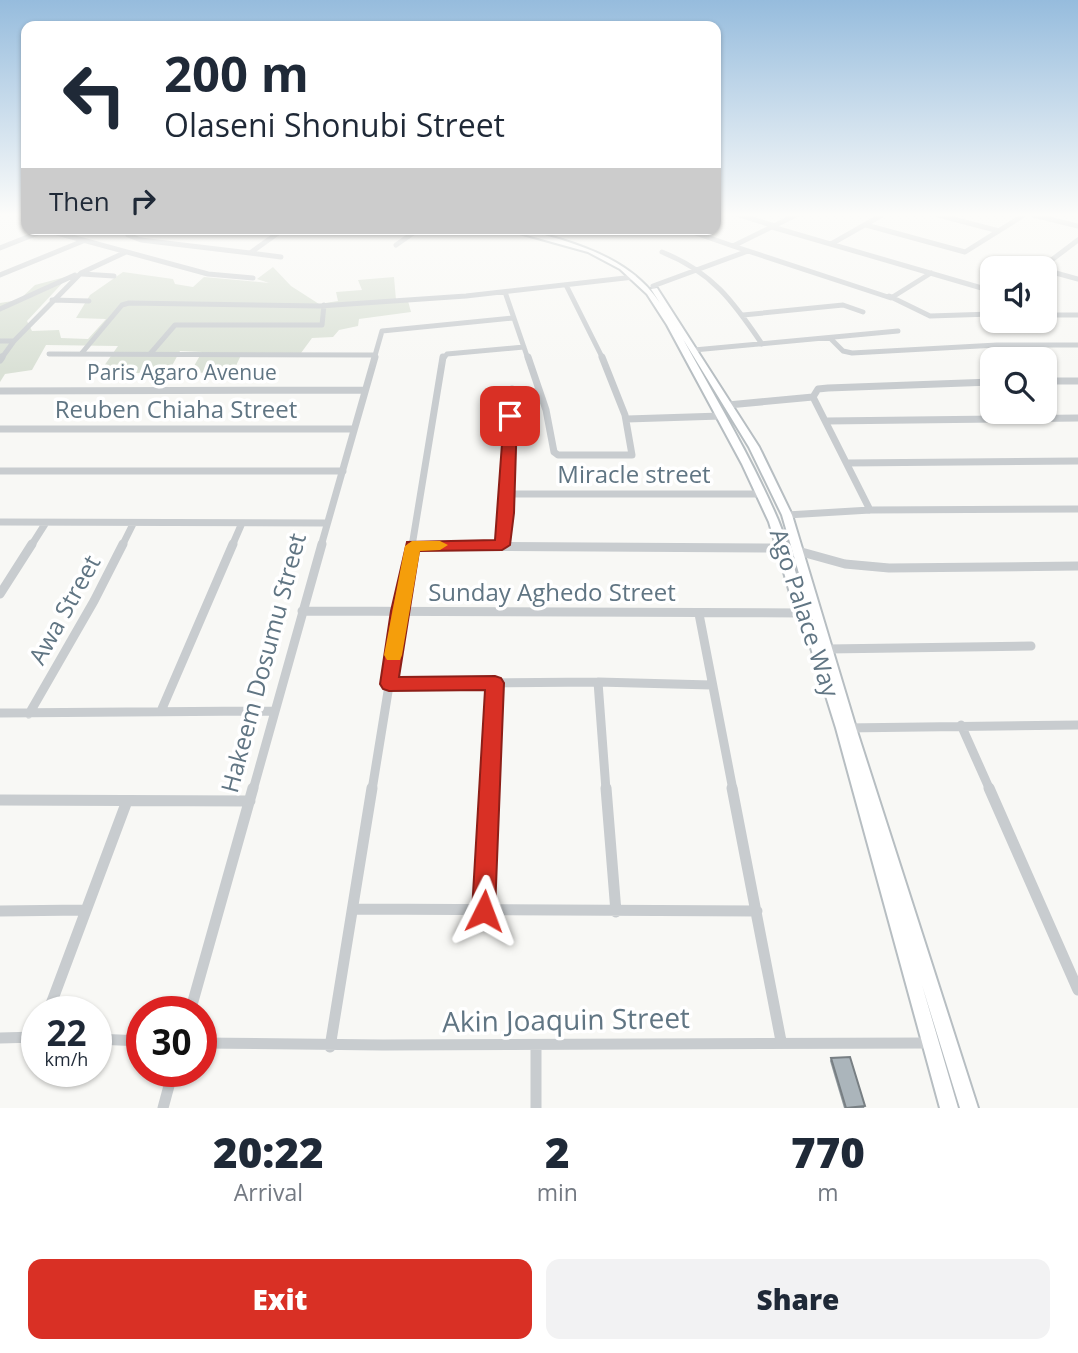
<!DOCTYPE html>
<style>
body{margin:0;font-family:"Open Sans",sans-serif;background:#f2f2f3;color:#1f2937;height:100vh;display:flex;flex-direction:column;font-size:26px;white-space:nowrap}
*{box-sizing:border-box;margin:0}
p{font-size:23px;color:#747a83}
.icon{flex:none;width:38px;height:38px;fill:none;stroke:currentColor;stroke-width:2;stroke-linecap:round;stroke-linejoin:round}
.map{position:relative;height:1108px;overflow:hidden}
.panel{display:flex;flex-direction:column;background:#fff;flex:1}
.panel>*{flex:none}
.hud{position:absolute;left:21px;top:21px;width:700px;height:214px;border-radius:14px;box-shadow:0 2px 5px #0004;background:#fff;color:#1f2937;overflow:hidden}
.buttons{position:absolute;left:980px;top:256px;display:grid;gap:14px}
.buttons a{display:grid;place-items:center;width:77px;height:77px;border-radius:14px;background:#fff;box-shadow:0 2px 5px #0004;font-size:35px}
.speed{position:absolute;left:21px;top:996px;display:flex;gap:14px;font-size:35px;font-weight:700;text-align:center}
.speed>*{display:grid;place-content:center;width:91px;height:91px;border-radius:50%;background:#fff;box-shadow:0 2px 5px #0004;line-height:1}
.speed small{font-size:18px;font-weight:400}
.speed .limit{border:10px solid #d22;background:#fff;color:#111}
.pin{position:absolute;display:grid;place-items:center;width:60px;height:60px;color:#fff;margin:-30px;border-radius:14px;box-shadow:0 4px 10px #0006}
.me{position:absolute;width:77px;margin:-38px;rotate:3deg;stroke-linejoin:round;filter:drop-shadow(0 0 5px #0008)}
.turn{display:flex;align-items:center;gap:24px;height:147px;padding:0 28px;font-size:32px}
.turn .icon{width:91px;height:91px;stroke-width:2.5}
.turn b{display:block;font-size:49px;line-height:60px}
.then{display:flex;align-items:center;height:66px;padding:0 28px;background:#0003;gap:14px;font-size:26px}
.eta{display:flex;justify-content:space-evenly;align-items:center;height:119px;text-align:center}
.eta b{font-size:42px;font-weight:800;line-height:49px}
.action{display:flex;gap:14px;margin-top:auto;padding:14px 28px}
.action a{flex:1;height:80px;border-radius:14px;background:#d93025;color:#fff;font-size:28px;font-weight:800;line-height:80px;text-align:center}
.action a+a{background:#f2f2f3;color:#1f2937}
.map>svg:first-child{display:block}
.green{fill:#dae1d6}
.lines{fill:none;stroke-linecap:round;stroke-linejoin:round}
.secondary-casing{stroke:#b7bec2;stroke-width:4}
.street-far3{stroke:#c8cccf;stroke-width:5}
.street-far2{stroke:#c8cccf;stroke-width:7}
.street-far1{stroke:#c8cccf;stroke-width:9}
.street{stroke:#c8cccf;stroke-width:11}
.secondary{fill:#fff;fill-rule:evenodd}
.wall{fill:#939ca1}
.building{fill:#abb5bb;stroke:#787f83;stroke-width:2}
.route{fill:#d93025;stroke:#8d1f18;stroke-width:2}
.slow{fill:#f59e0b}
.labels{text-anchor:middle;stroke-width:7;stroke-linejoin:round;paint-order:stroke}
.far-street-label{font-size:21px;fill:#607583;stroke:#fff}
.street-label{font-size:24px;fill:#607583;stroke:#fff}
.near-street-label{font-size:28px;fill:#607583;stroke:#fff}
</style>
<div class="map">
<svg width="1078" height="1108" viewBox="0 0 1078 1108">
<rect width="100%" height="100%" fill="#f8f8f5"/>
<path class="green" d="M273,267L291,286L319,304L338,301L336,292L362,290L358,280L394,277L396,300L408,301L411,312L359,319L358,326L339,330L333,337L312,338L301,353H242L233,372L190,373L202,352L180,351L168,373H99L118,346L46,345L32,370L5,374L0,382V303L19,300L35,285L69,276L27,321L32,331L59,330L61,338L88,339L106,319L76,318L90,295L123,272L173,279L175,284L193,287L204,277L269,283L257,279Z"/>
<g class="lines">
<defs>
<path id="secondary" d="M505,229C524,229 541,234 559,239C598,251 636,267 660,303L651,289L657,288L759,447L792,515L856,728L978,1108H960L922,985L958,1108H940L836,728L811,648L796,613L769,522L742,464L667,325L647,294L620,269L588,252ZM683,339L749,447L782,515L816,632C800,595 793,556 778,520C751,457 716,399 683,339Z"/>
</defs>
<use href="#secondary" class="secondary-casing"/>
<path class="street-far3" d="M739,215L775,226
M796,215L733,246L891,298L931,273
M938,215L999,231
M1033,215L1078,226
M866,225L965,252L1024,215
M772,227L992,291
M133,229L128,235L141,240L250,253
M684,229L733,246
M46,230L208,274L253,278
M278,233L250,253L281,257
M831,244L882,215
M396,245L419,229
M0,248L48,229
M662,252C712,272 733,301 762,344
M1041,268L1078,240
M1045,270L1078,279
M82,274L114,276
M0,275L83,241
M566,285L603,359
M653,286L748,251
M505,292L528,359
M889,296L930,316L992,314
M52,300L89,301
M0,309L75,275
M743,315L843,305L863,312
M1045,315H1078
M830,338L843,351L852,353L997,345H1078
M0,341H14
M694,350L898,331
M49,354L373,355
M81,354L122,305L129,303L320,306L466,296L634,277
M150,354L175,325H322L324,305
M1,359L14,341L81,273L126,252
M374,359L382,331L513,318
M443,359L447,354L524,347"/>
<path class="street-far2" d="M528,357L546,410L554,452L558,455H632L625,415L602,357
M0,360L2,357
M1045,381H1078
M0,391L364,390
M813,397L818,389L828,388L992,382
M813,397L870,510
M728,405L813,397
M627,419L721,416
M827,421L1078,418
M0,429H353
M847,463L1078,461
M0,471H343
M506,494H761
M787,515L870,510L1078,509
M0,522L326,523
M502,545L512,389
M31,546L45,524
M122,546L133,524
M232,546L242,523
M321,546L375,357
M412,546L443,357"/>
<path class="street-far1" d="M412,546L783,548
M798,551L845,564L889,568L1078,566
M0,594L32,544
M302,611L802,613
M699,614L733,790
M828,649L1031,646
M598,682L606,790
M389,684L598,682L711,685
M161,711L233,544
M0,713L272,711
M29,714L94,601L123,544
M961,725L990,790
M845,728L1078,725
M253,790L322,544
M372,790L412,544
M489,790L495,683"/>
<path class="street" d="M606,788L616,912
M732,788L781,1041
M989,788L1078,990
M0,800L250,801
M354,909L757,911
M0,911L84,910
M483,911L489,788
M48,1012L127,801
M190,1012L253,788
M0,1038L37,1037
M96,1039L142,1041
M201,1043L383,1045L930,1043
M536,1046V1108
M330,1047L372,788
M163,1108L173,1071"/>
<use href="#secondary" class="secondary"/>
</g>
<path class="wall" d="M831,1058L865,1106L864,1108H844L830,1061Z"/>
<path class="building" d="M850,1057L865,1106L846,1108L831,1058Z"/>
<linearGradient id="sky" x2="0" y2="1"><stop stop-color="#96bcdd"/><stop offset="0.58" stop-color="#fcfcfa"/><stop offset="1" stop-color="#fcfcfa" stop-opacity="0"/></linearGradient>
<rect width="1078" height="370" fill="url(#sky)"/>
<path class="route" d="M510,412L517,416L514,513L510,545L502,550L419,551L399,677L495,676L501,678L504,683L495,911L492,919L484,922L475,919L472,911L485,690L389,691L383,689L380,684L391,611L407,542L495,540L504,416Z"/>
<path class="slow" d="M412,541H440L448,545L440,550L420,551L402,655L400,660H387L384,655L405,546Z"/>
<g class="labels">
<g class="far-street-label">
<text x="182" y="380">Paris Agaro Avenue</text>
</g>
<g class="street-label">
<text x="176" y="418">Reuben Chiaha Street</text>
<text x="634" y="483">Miracle street</text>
<text x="552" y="601">Sunday Aghedo Street</text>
<text transform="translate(65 610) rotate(-61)" y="8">Awa Street</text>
<text transform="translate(804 613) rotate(72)" y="8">Ago Palace Way</text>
<text transform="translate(264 663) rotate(-75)" y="8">Hakeem Dosumu Street</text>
</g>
<g class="near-street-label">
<text transform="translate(566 1020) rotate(-1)" y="10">Akin Joaquin Street</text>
</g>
</g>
</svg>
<div class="buttons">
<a><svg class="icon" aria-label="sound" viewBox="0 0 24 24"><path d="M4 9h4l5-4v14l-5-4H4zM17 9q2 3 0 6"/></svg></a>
<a><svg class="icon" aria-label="search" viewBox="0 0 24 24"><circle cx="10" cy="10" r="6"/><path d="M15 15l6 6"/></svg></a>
</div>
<div class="speed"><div>22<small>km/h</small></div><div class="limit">30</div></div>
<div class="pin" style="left:510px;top:416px;background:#d93025"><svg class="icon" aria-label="arrive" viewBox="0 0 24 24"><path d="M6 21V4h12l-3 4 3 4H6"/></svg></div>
<svg class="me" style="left:484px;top:911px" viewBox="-20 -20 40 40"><path d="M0-17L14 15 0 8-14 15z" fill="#d93025" stroke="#fff" stroke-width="4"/></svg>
<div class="hud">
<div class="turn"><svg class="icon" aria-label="left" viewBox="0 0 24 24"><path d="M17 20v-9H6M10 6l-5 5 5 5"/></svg><div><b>200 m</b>Olaseni Shonubi Street</div></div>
<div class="then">Then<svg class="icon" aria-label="right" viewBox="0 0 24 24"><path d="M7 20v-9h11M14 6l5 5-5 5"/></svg></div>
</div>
</div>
<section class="panel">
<div class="eta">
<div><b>20:22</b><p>Arrival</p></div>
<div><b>2</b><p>min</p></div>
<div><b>770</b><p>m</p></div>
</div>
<div class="action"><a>Exit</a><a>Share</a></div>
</section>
